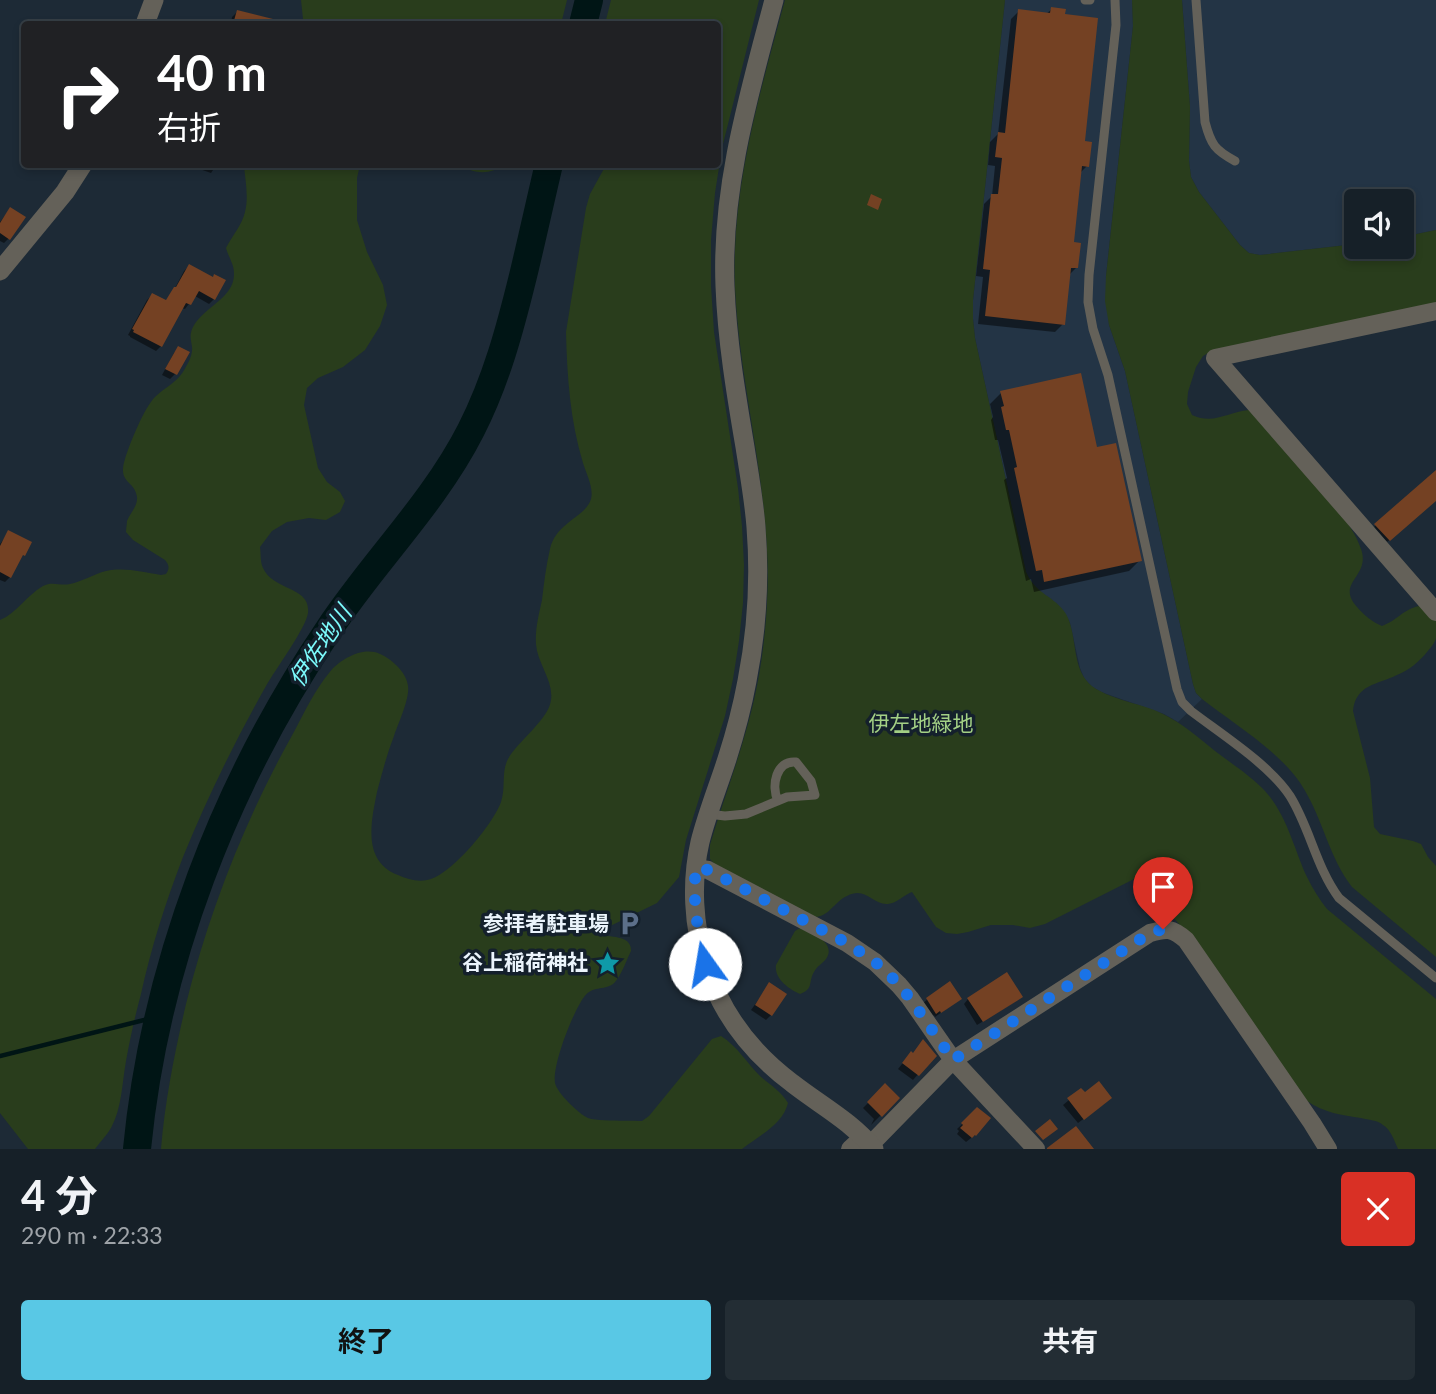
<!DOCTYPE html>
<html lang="ja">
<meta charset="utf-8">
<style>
body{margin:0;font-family:Lato,"Noto Sans JP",sans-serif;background:#232d34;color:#f1f3f6;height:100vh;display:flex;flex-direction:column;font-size:26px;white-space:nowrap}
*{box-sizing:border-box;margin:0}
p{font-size:23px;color:#9ea3a8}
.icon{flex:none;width:38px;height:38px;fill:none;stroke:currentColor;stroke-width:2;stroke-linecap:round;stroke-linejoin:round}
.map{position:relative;height:1149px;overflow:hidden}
.side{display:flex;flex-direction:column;background:#162028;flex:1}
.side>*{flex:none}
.guide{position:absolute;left:21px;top:21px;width:700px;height:147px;border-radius:7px;box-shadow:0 4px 10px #0003,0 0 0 2px #353e45;background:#202124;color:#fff;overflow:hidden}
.buttons{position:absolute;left:1344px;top:189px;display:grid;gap:14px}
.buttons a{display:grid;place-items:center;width:70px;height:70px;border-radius:7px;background:#162028;box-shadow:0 4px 10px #0003,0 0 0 2px #353e45;font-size:35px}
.pin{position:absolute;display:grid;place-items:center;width:60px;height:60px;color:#fff;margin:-72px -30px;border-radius:50% 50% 50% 0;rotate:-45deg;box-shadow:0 0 7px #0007}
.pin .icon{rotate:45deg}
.me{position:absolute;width:77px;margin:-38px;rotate:347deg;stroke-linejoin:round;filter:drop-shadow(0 0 5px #0008)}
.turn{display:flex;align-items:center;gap:24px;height:147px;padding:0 21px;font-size:32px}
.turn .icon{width:91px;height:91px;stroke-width:2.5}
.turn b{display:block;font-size:49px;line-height:60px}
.round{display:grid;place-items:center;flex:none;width:74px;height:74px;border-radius:7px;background:#232d34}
.headline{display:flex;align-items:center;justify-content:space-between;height:119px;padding:0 21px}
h1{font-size:42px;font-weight:700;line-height:52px}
.action{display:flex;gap:14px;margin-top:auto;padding:14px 21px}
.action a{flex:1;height:80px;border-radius:7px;background:#59c8e5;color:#111;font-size:28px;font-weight:700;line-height:80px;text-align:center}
.action a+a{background:#232d34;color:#f1f3f6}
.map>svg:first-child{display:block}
.built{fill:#233445}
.green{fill:#293d1c}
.shadow{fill:#0007}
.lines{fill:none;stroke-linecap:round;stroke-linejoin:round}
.stream{stroke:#001515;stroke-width:4.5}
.river{stroke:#001515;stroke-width:28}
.building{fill:#744123}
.service{stroke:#646159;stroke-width:9}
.minor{stroke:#646159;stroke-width:18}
.tertiary{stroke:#646159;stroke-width:19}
.route{stroke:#1a73e8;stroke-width:12;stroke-dasharray:0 21.6}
.labels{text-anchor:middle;stroke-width:7;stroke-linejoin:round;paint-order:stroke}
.park-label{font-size:21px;fill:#a3d085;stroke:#14202c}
.poi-label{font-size:21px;font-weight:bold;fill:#ebf4fc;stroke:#14202c;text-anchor:end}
.water-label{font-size:23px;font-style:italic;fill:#7cfbfd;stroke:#14202c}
</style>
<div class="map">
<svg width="1436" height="1149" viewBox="0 0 1436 1149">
<rect width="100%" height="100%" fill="#1d2a36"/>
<path class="built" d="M1005,0H1132L1133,26L1106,276L1109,325L1125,371L1193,684L1196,693L1202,699L1178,722L1164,714L1101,692L1091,686L1084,678L1080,668L1070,623L1064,612L1054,602L1039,592L1031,583L1026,572L975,338L973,319V300Z
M1182,0H1436V230L1402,237V201H1356V244L1260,255L1249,253L1240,245L1199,192L1191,177L1189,161L1190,107Z"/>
<path class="green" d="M301,0H567L561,24H301L303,19Z
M611,0H759L722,148L715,193L711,240V286L714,332L738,488L742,526L744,565L743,603L739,641L733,679L725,716L686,840L679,877L657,903L596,933L597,935C610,937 632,935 631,951C627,959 620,979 613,984C603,991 593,985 584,997C573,1012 552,1065 555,1083C557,1093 579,1114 588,1118C600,1122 629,1120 642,1121L649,1116L712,1039L721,1036C737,1046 747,1063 760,1076C770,1085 781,1091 788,1103C783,1124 759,1136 742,1149H161C165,1100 175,1051 186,1004C210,908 247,815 295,730C305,711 315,690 329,673C340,659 363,646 380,654C392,659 407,673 408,686C410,698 398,724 394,736C387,754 382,773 377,792C371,822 362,861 398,875C407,879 417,882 427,880C451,876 493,824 501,802C506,787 501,772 508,759C518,741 549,719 551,700C554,681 537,663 536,644C535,629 539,614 542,600C544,583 546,566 550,549C556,522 586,517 591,499C594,488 586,473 583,463C570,421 567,375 566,332L586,208L590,194L606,165L718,164V24H605Z
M785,0H1005L973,300V319L975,338L1026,572C1036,595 1055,596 1066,614C1077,634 1072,662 1086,680C1099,698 1142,703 1163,714C1182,723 1199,738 1215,751C1232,764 1251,776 1265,791C1287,815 1294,849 1307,877C1313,889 1319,899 1327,909L1436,999V1149H1398C1394,1140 1391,1130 1383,1125C1377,1120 1369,1120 1361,1118C1342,1115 1324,1113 1307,1101L1190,936L1169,913L1145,881L1138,877L1045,924L1030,928L1013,925H991L968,932L957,934L946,933L936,927L912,892C904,895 897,903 888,904C872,905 866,886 847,896C832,903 830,918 811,917L718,868L710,859V845C722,804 737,765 748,724C759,685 765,643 767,603C773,496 740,393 735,287C731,188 760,94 785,0Z
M1132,0H1182L1190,107L1189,161L1191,177L1199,192L1240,245L1249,253L1260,255L1356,244V247H1402V237L1436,230V303L1213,350L1203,356L1196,367L1188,392L1187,404L1192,415C1214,425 1227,412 1249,410C1271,435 1292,459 1314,484C1332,504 1352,523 1361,549C1371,577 1335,582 1357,607C1364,615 1372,622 1382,626C1398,620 1402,610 1419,606L1427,611L1436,621C1436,627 1436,633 1436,638C1435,643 1431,647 1427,652C1419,662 1409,670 1397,675C1377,685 1356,684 1353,711L1370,778L1374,827L1380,834L1413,841L1421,844L1428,857L1436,866V957L1352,887C1329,857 1323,820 1304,789C1284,754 1234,724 1202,699L1196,693L1193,684L1125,371L1109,325L1105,301L1106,276L1133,26Z
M244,165H360L357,178V220L367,252L383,285L387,305L380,326L365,350L343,367L318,378L307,388L304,405L318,468L327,482L340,492L345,501L340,512L326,520L309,518L287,522L272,531L260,547C261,553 260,562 263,568C273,591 311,586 308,613C306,628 275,670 266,686C235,741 207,798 183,857C166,901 151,948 141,994C135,1016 130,1039 126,1061C122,1083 122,1108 111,1128C107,1135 100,1142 95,1149H28L0,1113V620C17,613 27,595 43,586C52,581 60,586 70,584C81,582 94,574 106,571C125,567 142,572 161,575L166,574C170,568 169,565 165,560L133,540L126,532C126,531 127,522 127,521C130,513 138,506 137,497C135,480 117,484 125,459C130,443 144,408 155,397C164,388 176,383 183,372C187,365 193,356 192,347C191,339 189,335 193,327C203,307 235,298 234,273C234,264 228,256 226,248C232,236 242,225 245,212C249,197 245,179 244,165Z
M462,165H504C492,174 474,175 462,165Z
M802,927C812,933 837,943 826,959C822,964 817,966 814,972C808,982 814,989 800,994C789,989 774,979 776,965L795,931Z"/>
<path class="shadow" d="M1052,9L1087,166L1079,174L1072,244L1076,268L1068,276L1063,324L1055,332L978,324L983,277L976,276L984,204L992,196L995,166L988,165L990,142L998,134L1011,19L1019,11L1046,14Z
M237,12L255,16L253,24H231L232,17Z
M185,164H217L211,173Z
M10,209L9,238L4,243L0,241V222Z
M189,266L214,299L209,304L195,296L185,309L182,308L161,346L156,351L130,337V336L128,335L147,300L152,295L165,302L175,288L184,271Z
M179,348L187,352L175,374L170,379L162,375L174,353Z
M1001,393L1096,449L1140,560L1129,571L1034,592L1031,579L1026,581L1004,480L1007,478L998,440H995L991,420L993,417L990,404Z
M1436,472V499L1387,542L1374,527Z
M9,532L10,577L5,582L0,580V544Z
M769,985L771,1015L766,1020L751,1010Z
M930,997L960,999L935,1017L934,1015L931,1017L922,1004Z
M968,999L1016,1001L977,1025L964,1004Z
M934,1056L913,1080L898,1069L906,1059Z
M885,1086L898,1098L871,1125L874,1119L863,1108Z
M1081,1090L1085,1094L1105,1103L1078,1123L1063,1105Z
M978,1109L975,1135L966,1142L957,1134L959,1131L957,1129Z"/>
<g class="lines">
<path class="stream" d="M0,1056L160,1016"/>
<path class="river" d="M583,24L589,0
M137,1149C155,964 225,783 329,629C374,561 434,503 471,430C496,381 510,329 523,276C532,239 540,202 549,164"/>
</g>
<path class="building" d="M1051,7L1066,9L1065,14L1098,18L1085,141L1092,142L1089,167L1082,166L1074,242L1081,243L1078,268H1071L1065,325L985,316L990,270L983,269L991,194H998L1002,158L995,157L998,132L1005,133L1018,9L1050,13Z
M237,10L277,20V24H233Z
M871,194L882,199L878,210L867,205Z
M10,207L26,217L10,240L0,233V223Z
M189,264L213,277L214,274L226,280L215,300L199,291L191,305L186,303L162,347L133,332L134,330L132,329L152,293L166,300L174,287H176Z
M178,346L190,352L177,375L165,369Z
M1081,373L1097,447L1116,443L1142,561L1044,582L1042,570L1036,571L1014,468L1017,467L1009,430H1006L1001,407L1004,406L1000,391Z
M1436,470V501L1390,541L1374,524Z
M8,530L32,542L25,556L23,555L11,578L0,572V546Z
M1007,972L1023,997L983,1022L967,998Z
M950,981L962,999L941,1013L940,1011L936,1014L926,998Z
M769,982L787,994L772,1016L755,1005Z
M923,1039L937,1056L919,1076L902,1063L911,1051L913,1053Z
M1099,1081L1112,1098L1084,1120L1067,1098L1081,1088L1085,1092Z
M885,1083L900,1098L882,1117L867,1102Z
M977,1107L991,1118L976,1136L975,1135L972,1138L960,1128L963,1125L961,1123Z
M1050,1119L1058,1129L1043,1140L1035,1131Z
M1076,1126L1094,1149H1047V1148Z"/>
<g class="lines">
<path class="service" d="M1085,0H1090
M1115,0L1116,25L1089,275L1088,302L1093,329L1108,375L1177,689L1182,702L1191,711C1221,734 1270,765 1290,796C1310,828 1316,867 1339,898L1436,978
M1196,0L1205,122C1211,145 1215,150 1235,161
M708,814L725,816L746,814L787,797L815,795L811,781L796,762C776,760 771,786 778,801"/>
<path class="minor" d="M1436,311L1215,358L1436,612
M696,868L708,870L847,943L875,962L899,985L910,998L953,1060L1036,1149
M870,1145L953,1060L1150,933C1167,928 1172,928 1186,940L1312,1123L1328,1149
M850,1149L863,1137"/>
<path class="tertiary" d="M774,0C749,94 721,188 725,286C727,340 736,394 745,447C749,473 754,500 756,527C760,578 757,630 747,681C742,708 735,734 727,759C718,787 707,814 700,842C691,881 693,926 706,965C721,1013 752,1053 792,1083C820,1105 851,1121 874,1149
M145,24L154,0
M0,271L65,192L83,164"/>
</g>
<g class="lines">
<path class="route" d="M705,964C698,932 692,900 696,868L708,870L847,943L875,962L888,973L910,998L953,1060L1150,933L1163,929"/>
</g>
<defs>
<symbol id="parking-bare" viewBox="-9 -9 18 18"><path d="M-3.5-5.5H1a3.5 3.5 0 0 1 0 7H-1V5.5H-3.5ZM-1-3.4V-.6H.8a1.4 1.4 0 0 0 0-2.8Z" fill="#5c6f8a" stroke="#14202c" stroke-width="2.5" paint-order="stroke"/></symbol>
<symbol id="sight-bare" viewBox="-9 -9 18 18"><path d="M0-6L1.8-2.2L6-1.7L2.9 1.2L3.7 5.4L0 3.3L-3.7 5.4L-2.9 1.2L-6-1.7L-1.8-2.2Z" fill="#0f9aa8" stroke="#14202c" stroke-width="2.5" paint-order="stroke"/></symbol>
</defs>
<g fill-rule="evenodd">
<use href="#parking-bare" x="612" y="906" width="35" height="35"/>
<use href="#sight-bare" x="590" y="946" width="35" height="35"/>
</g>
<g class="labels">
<g class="park-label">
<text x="921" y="731">伊左地緑地</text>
</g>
<g class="poi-label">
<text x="609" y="931">参拝者駐車場</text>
<text x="588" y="970">谷上稲荷神社</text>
</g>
<g class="water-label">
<text transform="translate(320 646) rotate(-56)" y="8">伊佐地川</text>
</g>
</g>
</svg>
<div class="buttons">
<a><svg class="icon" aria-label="sound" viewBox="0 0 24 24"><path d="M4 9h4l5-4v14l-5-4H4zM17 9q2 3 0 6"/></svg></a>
</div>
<div class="pin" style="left:1163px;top:929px;background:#d93025"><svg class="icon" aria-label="arrive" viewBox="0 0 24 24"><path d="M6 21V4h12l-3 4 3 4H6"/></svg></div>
<svg class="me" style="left:705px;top:964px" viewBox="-20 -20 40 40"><circle r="19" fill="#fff"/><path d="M0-13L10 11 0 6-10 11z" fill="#1a73e8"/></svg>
<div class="guide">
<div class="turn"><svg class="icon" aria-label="right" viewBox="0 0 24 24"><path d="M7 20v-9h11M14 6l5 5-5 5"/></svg><div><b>40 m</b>右折</div></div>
</div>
</div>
<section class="side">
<div class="headline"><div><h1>4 分</h1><p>290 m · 22:33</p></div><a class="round" style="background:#d93025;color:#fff"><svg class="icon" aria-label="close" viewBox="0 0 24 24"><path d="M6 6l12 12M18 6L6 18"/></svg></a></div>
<div class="action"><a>終了</a><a>共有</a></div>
</section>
